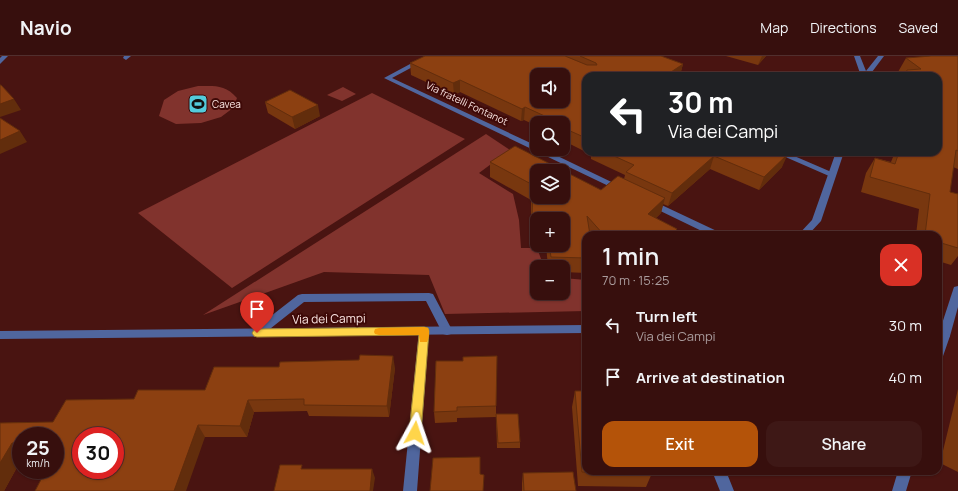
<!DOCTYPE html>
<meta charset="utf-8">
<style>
body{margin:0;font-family:Manrope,sans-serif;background:#3e1816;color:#f1f3f6;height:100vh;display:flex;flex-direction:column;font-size:15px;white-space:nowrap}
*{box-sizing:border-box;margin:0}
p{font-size:13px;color:#aa9c9d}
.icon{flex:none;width:22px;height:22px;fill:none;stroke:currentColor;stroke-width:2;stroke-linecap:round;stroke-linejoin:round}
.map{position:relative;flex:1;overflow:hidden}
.sheet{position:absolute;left:582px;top:175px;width:360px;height:244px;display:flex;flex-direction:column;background:#370f0d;border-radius:12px;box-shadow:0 1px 3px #0004,0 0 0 1px #512f2e}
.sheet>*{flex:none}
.top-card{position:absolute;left:582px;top:16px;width:360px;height:84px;border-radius:12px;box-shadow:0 1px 3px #0004,0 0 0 1px #512f2e;background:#202124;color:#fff;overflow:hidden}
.buttons{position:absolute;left:530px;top:12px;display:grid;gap:8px}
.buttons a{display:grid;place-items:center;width:40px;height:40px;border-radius:8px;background:#370f0d;box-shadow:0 1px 3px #0004,0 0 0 1px #512f2e;font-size:20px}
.speed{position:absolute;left:12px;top:371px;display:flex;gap:8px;font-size:20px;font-weight:700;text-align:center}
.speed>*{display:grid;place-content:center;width:52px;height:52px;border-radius:50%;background:#370f0d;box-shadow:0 1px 3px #0004,0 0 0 1px #512f2e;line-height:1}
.speed small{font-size:10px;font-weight:400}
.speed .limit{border:6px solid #d22;background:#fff;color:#111}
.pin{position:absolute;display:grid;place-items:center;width:34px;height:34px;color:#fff;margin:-41px -17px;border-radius:50% 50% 50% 0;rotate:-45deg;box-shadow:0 0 4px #0007}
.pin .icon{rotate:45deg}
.me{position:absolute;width:44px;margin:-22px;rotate:5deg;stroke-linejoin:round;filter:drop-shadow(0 0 3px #0008)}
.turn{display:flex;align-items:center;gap:14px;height:84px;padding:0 20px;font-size:18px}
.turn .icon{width:52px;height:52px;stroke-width:2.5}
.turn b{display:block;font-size:28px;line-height:34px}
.round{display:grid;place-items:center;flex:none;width:42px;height:42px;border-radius:12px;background:#3e1816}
.headline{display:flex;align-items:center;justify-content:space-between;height:68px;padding:0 20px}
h1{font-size:24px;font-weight:600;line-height:30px}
.action{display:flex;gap:8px;margin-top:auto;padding:8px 20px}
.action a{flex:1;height:46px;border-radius:12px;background:#b45309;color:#fff;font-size:16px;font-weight:600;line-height:46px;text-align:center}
.action a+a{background:#3e1816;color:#f1f3f6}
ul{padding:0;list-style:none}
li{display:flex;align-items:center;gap:12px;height:52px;padding:0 20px}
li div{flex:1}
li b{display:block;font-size:15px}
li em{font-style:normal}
header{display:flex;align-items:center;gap:24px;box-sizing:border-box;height:56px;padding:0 20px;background:#370f0d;border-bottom:1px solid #512f2e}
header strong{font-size:19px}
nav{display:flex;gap:22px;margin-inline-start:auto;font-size:14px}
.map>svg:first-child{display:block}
.green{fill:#81332d}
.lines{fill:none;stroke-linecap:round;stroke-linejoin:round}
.service{fill:#50669e;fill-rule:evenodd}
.pedestrian{fill:#50669e;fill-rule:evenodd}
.minor{fill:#50669e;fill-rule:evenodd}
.tertiary{fill:#50669e;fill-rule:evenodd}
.wall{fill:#78370f}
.shaded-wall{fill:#622d0c}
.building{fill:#8c4011;stroke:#622d0c;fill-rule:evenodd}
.route{fill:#ffd54a;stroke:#a68a30}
.slow{fill:#f59e0b}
.labels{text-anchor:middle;stroke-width:4;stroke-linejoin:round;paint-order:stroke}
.far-street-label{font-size:10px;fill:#fbe5e2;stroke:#3e0907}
.far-poi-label{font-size:10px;fill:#fbe5e2;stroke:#3e0907;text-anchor:start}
.street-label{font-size:12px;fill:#fbe5e2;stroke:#3e0907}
</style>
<header>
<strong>Navio</strong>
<nav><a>Map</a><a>Directions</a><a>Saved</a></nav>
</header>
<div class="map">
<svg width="958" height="435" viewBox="0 0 958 435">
<rect width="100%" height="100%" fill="#491411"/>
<path class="green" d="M198,30C214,30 225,28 237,42L233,52L221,61L201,67L176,68L159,60L164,44L178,35Z
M343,31L356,38L342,45L327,39Z
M372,37L465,83L232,232L138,157Z
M486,78L510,94L479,117L513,138L519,164L521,192H537L544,211H537V237H563V222L586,224V255L445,258L429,219L324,216L203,259Z"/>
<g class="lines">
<path class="service" d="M429,237L433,238L451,272L452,275L451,278L447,279L443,278L426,245L304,246L261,280L257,281L253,280L252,277L253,274L298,239L302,238Z"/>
<path class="pedestrian" d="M958,230V251L950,280L948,283L944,284L940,283L938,280L953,234L954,231Z"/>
<path class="minor" d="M2,0H8L0,8V2Z
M124,0H131L126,4L123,2Z
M425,0H433L392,22L537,90V93H543L626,133L625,135H619L384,22Z
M774,96H785L836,118L835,120H829Z
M651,144L721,177L723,179H710L648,149L647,147Z
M424,271L428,272L429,275L417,435H403L419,275L420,272Z
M938,274L948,277L950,280L942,303L938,305Z
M712,415H726L734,435H720Z
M898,415H912L906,435H892Z"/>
<path class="tertiary" d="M854,0H860L866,15L878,0H884L869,20H861Z
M836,96H844L821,165L808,179H798L812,164Z
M586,269V277L0,283V275Z"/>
</g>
<path class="wall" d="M425,0H661L683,8L680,19L679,20H586V96L566,86L565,82H563V67H537V70L524,64L521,65L460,36L454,39L411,19L410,7Z
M726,0H766L758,9Z
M958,0V113L953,111L950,136L958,138V200L951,209L938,205V179H916L919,153L861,136L866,117L875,102L891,106L895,96H938V20H903L898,16L906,2Z
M265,46L320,60L295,73L268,57Z
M586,96H784L782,111L759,134L710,113L668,150L663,148L661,157L656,162L677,173L675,179H586V217L563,216V211H548L546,189H563V163H537V176H531V144L490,121V106L601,134L624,123L625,119L591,103V98Z
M436,305L496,350V361L457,362V366L435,367L434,356Z
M395,312L389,361L309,360L307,355L254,356L247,381H205L55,414V380H21V404L4,435H0V367L53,366L134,343L205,334Z
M958,333V416L940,407Z
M575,335L652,417L646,431L578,430L572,351Z
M496,358L520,386V392H497Z
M523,417L576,435H522V427Z"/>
<path class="shaded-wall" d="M762,0H766L758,9Z
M683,8L680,19L679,20H665Z
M460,24V36L454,39L453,27Z
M14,43L21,54L0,61V48Z
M318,49L320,60L295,73L292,61Z
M525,51L524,64L521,65L522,53Z
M20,75L27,86L0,98V84Z
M788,98L782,111L759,134L764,121Z
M714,100L710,113L668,150L672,137Z
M665,142L661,157L644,172L648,158Z
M677,173L675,179H671Z
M393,300L395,312L389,361L387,350Z
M248,344L254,356L247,381L240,370Z
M198,369L205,381L186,435H174Z
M12,387L21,395V404L4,435H0V407Z
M372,413L375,422L373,435H370Z"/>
<path class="building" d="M425,0H565L587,9H597L596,7L580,0H661L683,8L665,20H586V82L568,74L567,70L563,68V67H560L525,51L522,53L460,24L453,27L410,7ZM537,19H563V45H537Z
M931,0H958V95L956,94L950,136L958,138V192L938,186V179H925L930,138L870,121L875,102L895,108L899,96H938V20H905L907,14L921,13L906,2Z
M0,29H1L14,43L0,48Z
M290,34L318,49L292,61L265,46Z
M0,62L20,75L0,84Z
M515,90L601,134L618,120L665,142L648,158L677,173L671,179H604L587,160L590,179H586V202L551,201L549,189H563V163H547L546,162L532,161L533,129L490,106ZM537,115H563V141H537Z
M605,96H784L788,98L764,121L714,100L672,137L626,116L634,109Z
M360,299L393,300L387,350L304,349V343L248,344L240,370L198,369L174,435H35L46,414H55V395L59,388H55V380H21V387H12L0,407V367L53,366L66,344L134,343L138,334H205L214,311H279L280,306L359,304ZM81,380H115V414H81Z
M497,300L496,350L457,351V355L434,356L436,305H463V301Z
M575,335H586V415H652V417L582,416Z
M496,358H518L520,386L498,387Z
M480,401V418L484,419L483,435H430L433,402Z
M280,409H302L301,413H372L370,435H274Z
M573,416L576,435H524L523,417Z"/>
<path class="route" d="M424,271L428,272L429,275L421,377L419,380L415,382L411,380L409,377L419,279L257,281L254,280L252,277L254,274L257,273Z"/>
<path class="slow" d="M424,271L428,272C430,276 429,282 427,286H420L419,279H379L375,278L374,276L375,273L379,272Z"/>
<defs>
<symbol id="stadium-square" viewBox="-11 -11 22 22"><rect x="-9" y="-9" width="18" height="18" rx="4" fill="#53cbdb" stroke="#3e0907"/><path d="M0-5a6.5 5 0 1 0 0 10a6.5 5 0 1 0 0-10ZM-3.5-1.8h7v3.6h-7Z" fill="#111"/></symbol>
</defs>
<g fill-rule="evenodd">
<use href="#stadium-square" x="187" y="37" width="22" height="22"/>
</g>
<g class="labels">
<g class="far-street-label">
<text transform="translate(467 47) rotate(25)" y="4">Via fratelli Fontanot</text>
</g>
<g class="far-poi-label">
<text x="212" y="52">Cavea</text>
</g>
<g class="street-label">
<text transform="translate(329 263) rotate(-1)" y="4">Via dei Campi</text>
</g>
</g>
</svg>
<div class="buttons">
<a><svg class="icon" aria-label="sound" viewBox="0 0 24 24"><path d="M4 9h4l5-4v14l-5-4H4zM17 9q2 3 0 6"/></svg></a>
<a><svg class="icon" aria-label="search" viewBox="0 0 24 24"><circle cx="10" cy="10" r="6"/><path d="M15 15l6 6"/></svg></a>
<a><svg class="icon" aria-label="layers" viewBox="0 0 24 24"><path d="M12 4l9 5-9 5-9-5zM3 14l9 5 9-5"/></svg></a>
<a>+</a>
<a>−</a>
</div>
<div class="speed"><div>25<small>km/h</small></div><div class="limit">30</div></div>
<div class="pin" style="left:257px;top:277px;background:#d93025"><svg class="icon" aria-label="arrive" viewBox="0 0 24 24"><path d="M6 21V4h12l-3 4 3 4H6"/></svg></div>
<svg class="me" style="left:415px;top:377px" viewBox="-20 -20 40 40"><path d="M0-17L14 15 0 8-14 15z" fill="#ffd54a" stroke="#fff" stroke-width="4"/></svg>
<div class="top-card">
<div class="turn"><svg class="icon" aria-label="left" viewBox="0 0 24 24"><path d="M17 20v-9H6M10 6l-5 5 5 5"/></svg><div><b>30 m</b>Via dei Campi</div></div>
</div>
<section class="sheet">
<div class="headline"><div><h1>1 min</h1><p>70 m · 15:25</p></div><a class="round" style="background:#d93025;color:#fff"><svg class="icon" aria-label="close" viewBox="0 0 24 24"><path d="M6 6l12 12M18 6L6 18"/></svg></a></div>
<ul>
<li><svg class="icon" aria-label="left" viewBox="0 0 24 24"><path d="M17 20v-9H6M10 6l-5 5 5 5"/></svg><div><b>Turn left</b><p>Via dei Campi</p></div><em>30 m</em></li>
<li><svg class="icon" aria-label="arrive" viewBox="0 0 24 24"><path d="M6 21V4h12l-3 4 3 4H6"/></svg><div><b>Arrive at destination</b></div><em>40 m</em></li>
</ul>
<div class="action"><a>Exit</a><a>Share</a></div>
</section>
</div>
